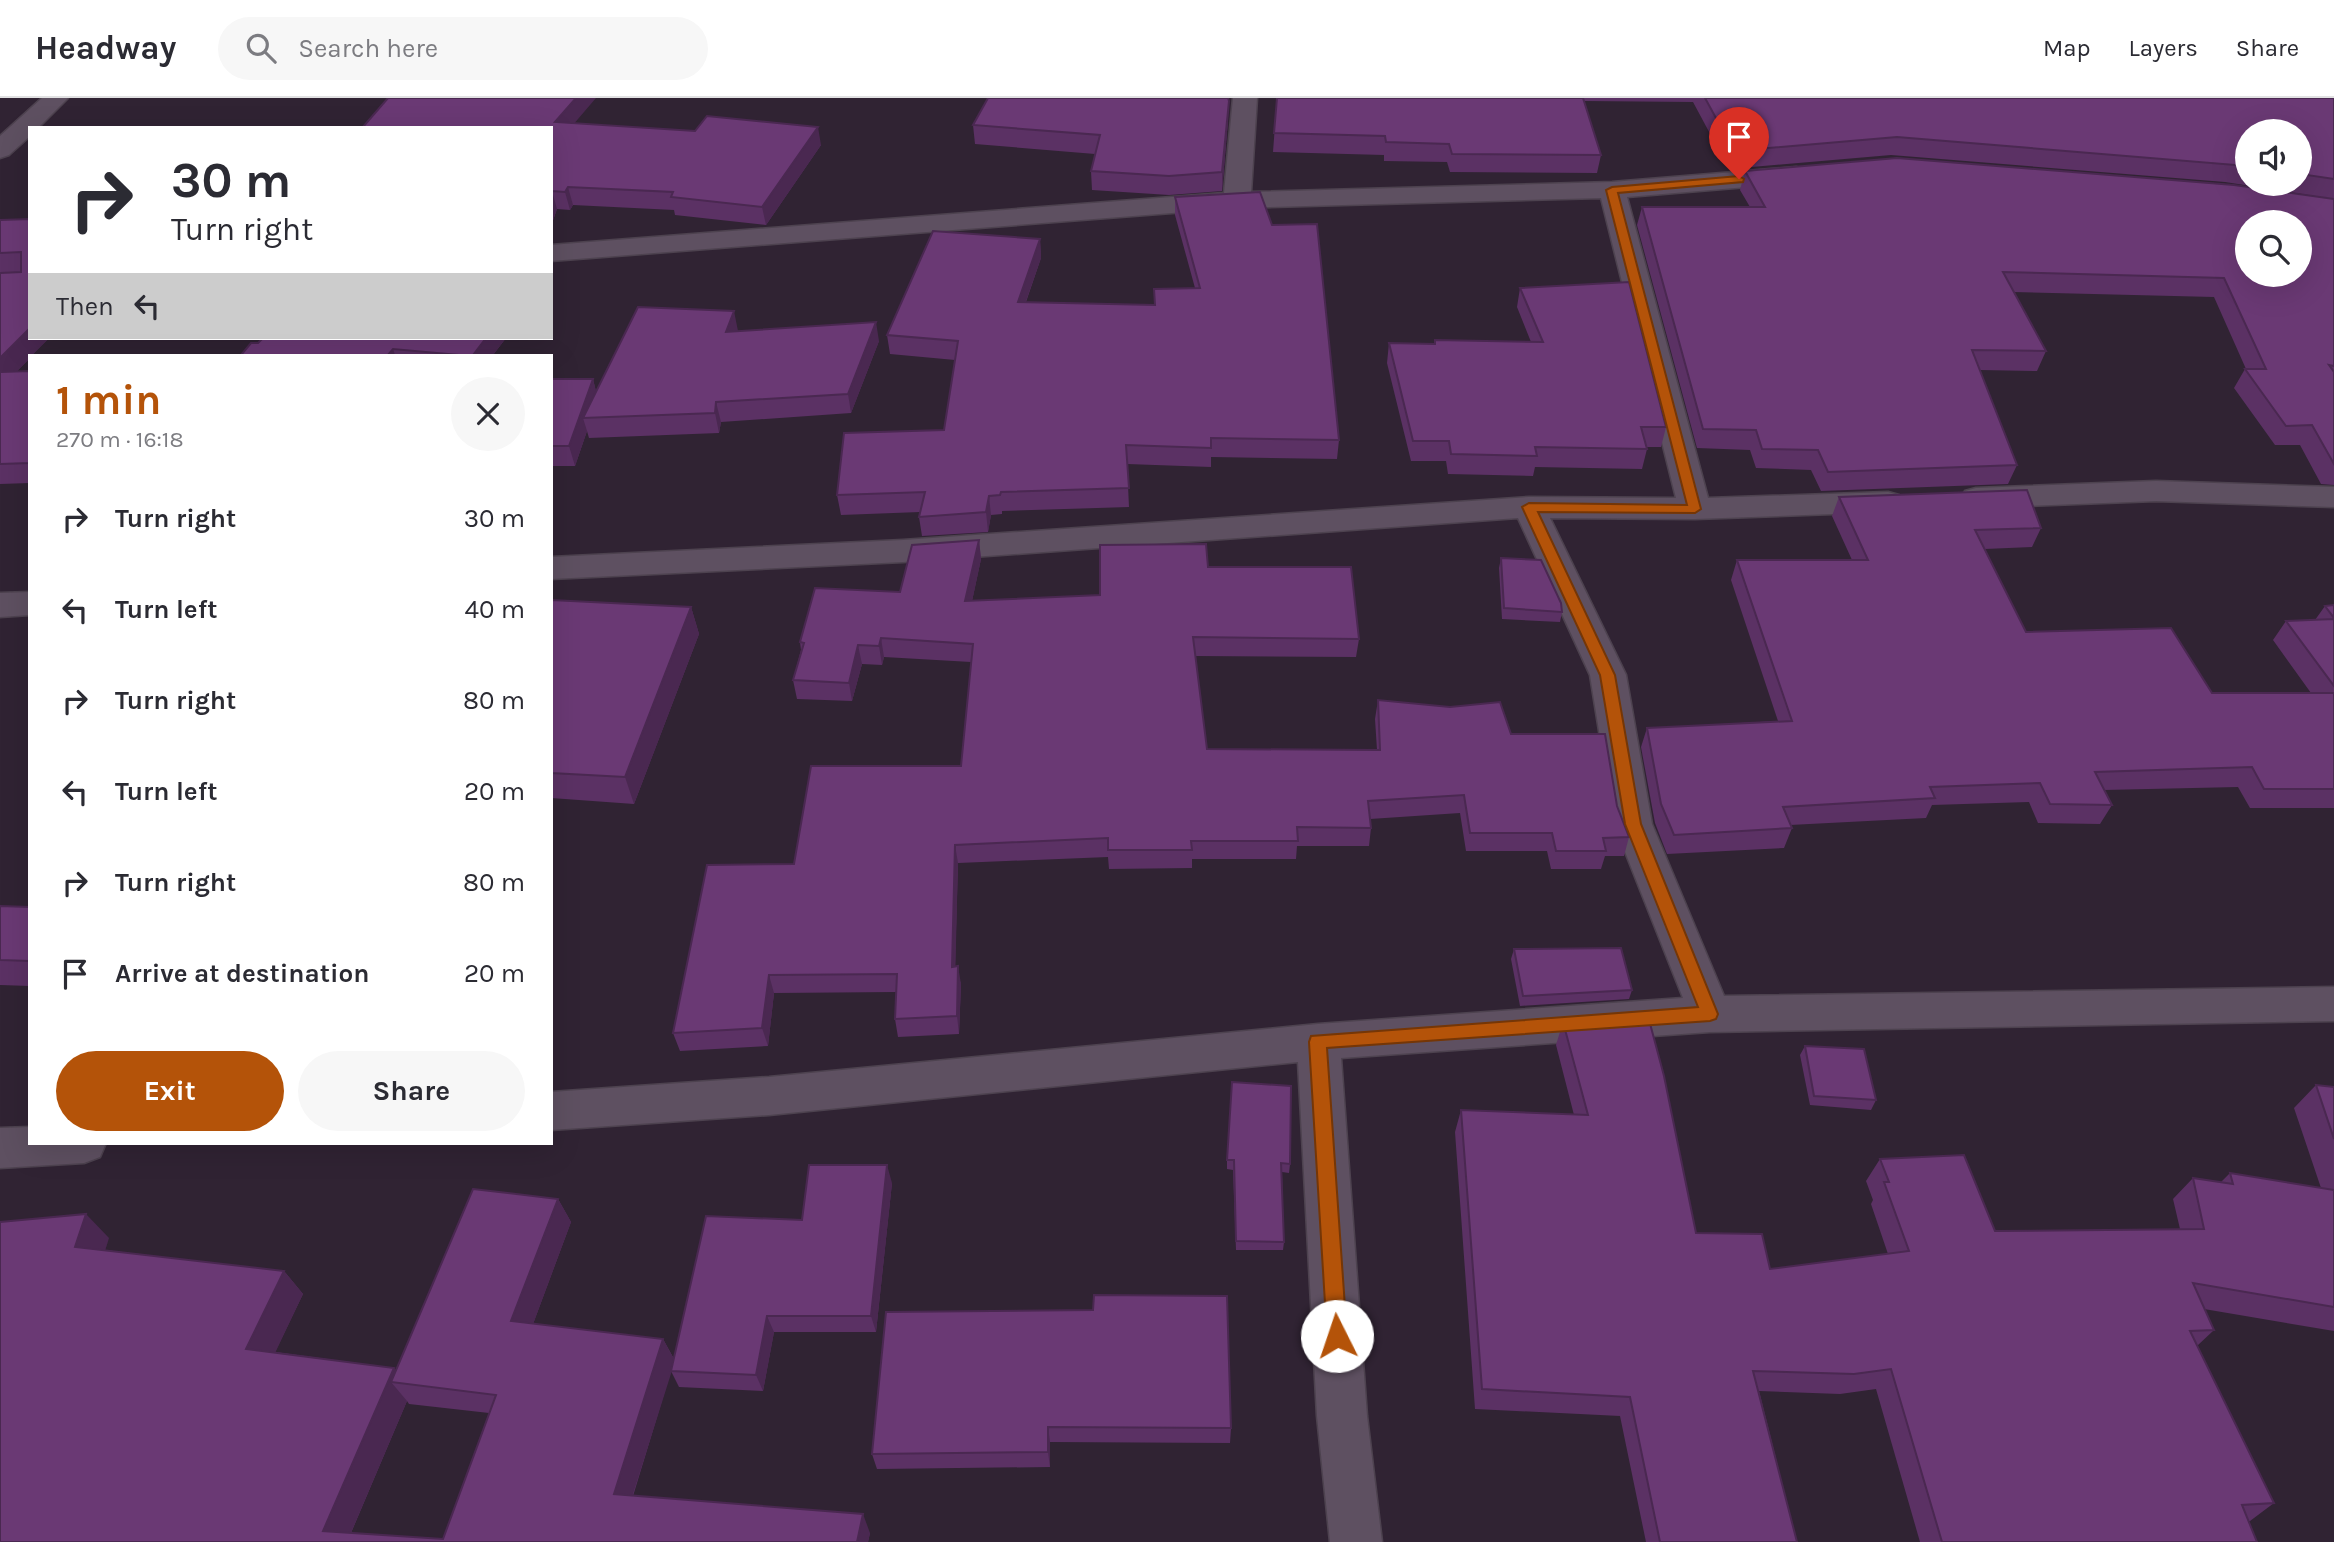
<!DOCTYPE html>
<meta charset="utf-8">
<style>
body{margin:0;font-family:Karla,sans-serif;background:#f7f7f7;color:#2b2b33;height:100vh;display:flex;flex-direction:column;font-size:26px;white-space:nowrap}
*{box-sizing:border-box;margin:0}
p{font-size:23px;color:#7c7c81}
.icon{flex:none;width:38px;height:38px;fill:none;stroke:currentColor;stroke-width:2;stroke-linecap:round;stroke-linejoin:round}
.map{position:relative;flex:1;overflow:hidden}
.panel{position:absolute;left:28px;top:256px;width:525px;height:791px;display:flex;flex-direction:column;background:#fff;border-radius:0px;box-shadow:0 7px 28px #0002}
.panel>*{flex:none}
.top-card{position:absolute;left:28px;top:28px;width:525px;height:214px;border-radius:0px;box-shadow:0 7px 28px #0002;background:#fff;color:#2b2b33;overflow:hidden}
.fabs{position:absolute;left:2235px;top:21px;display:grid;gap:14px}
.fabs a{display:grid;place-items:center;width:77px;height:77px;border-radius:50%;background:#fff;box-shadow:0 7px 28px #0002;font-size:35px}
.pin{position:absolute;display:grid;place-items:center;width:60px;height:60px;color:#fff;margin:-72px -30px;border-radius:50% 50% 50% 0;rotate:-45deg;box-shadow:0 0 7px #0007}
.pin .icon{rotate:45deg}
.me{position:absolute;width:77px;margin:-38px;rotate:356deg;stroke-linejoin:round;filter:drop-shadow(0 0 5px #0008)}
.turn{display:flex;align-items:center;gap:24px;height:147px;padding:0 28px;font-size:32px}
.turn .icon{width:91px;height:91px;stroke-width:2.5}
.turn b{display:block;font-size:49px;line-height:60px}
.then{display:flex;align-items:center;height:66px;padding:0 28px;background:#0003;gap:14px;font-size:26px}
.round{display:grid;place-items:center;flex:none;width:74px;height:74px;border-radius:37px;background:#f7f7f7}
.overview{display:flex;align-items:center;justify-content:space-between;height:119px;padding:0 28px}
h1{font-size:42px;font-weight:700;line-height:52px;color:#b45309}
.primary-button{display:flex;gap:14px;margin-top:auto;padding:14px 28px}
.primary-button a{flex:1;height:80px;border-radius:42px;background:#b45309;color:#fff;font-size:28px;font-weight:700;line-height:80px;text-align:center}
.primary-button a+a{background:#f7f7f7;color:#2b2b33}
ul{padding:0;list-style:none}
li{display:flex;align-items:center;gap:21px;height:91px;padding:0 28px}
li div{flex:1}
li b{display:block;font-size:26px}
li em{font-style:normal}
header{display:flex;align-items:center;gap:42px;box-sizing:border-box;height:98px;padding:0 35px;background:#fff;border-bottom:2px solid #e1e1e2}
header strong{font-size:33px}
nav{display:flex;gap:38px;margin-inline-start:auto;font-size:24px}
.search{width:490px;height:63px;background:#f7f7f7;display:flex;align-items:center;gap:18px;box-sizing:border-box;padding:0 24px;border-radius:38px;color:#7c7c81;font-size:26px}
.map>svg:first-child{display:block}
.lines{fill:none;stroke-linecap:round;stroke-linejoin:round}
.minor-casing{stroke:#4d424f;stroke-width:3}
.minor{fill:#5e5061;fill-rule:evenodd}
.wall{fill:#5b3164;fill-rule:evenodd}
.shaded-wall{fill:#4a2851}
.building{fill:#6a3974;stroke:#4a2851;stroke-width:2;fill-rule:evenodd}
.route{fill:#b45309;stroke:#753606;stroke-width:2}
</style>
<header>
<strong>Headway</strong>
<div class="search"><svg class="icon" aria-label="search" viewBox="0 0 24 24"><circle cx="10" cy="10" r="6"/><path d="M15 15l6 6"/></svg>Search here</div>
<nav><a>Map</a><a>Layers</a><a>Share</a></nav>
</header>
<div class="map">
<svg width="2334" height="1444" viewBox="0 0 2334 1444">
<rect width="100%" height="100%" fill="#302333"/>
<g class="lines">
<defs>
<path id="minor" d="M42,0H68L38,30H30V38L9,57L0,60V38Z
M1233,0H1257L1251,94L1612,84L1796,69L1805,71L1809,77L1805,83L1796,85L1627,99L1708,400L1888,394L1899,397L1904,404L1899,411L1888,414L1695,421L1550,420L1626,577L1652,726L1724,898L2334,889V923L1710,934L1341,960L1367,1318L1382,1444H1330L1317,1318L1298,964L769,1017L551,1032V994L769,979L1318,926L1683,900L1614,726L1590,577L1518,420L903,464L551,481V459L903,442L1529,399L1676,400L1601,100L1237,110L551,163V147L1224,95Z
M2156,383L2334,389V409L2156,403L1976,410L1965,407L1960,400L1965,393L1976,390Z
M30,494V517L0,519V495Z
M30,1029V1045H106L100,1059L84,1065L0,1070V1030Z"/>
</defs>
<use href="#minor" class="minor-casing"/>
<use href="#minor" class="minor"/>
</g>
<path class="wall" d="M1277,0H2334V101L2225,84L1891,57L1729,71L1693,4L1584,3L1601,57L1597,75L1450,74L1447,64L1384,63V57L1273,54ZM2247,33H2300V86H2247Z
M1228,22L1222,93L1169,97L1092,92L1091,73L1095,56L975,46L973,27Z
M574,25L821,47L766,127L675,117L674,112L573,107L570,112L557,111L551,128V30Z
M1745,73L2334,101V387L2321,386L2300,347H2275L2234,290L2245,271H2246L2214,199L2013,194L2046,253L2037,273L1980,272L2017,367L2008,386L1821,393L1811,372L1756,370L1750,352L1697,350L1637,127L1642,109H1750L1740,92Z
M1175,99L1339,342L1337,361L1211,359V369L1127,366L1129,409L1002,413V416L991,417L988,434L922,438L919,419L920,414L841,417L837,397L944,332L955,262L890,256L887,237L1040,141L1041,160L1026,204L1154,207L1195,190L1175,117Z
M30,121V240H49L32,257H30V260L16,274L30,273V385L0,386V175L21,174H0V122Z
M1520,190L1666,329L1661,349H1646L1647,351L1642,371L1535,369L1533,378L1448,376L1446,363H1411L1387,265L1389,245L1434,246L1435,242L1531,244L1517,209Z
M738,233L879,243L851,315L721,324L719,335L589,340L587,333L575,368H551V281H593L596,294Z
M263,240H506L493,257H241L258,245Z
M1839,399L2041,430L2032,449L1985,451L2026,534L2212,595H2311L2273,542L2286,523L2315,522L2325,508L2334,507V710H2250L2238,689L2104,692L2112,707L2100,726L2038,725L2029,704L1932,707L1926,720L1790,727L1792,730L1784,750L1667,756L1655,725L1641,649L1647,630L1778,623L1731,482L1737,462H1852L1832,418Z
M979,442L981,461L972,503L1100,497L1208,469L1359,541L1356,559L1195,558L1207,651L1377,652L1375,621L1378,602L1511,636L1617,708L1629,739L1624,758H1605L1601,771H1551L1547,753H1466L1460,715L1370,721L1371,730L1369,748H1297L1296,761H1192V770L1109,771L1108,759L958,765L955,868L961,886L959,936L898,939L895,921L896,894L774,895L768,948L680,953L673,935L794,766L961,668L971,564L884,559L882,567L862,566L852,603L797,601L793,582L801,552L800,544L900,494Z
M1501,460L1562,514L1560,524L1502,521L1499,470Z
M551,502L691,509L699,536L634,706L551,700Z
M0,808L30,809V888L0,887Z
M1514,851L1632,892L1629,901L1520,908L1511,861Z
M1563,924L1696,1135L1770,1171L1888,1156L1871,1106L1873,1102L1866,1083L1880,1061L1995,1133L2180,1131L2173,1101L2193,1080L2221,1084L2230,1075L2321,1090L2294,1010L2316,987L2334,989V1233L2204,1211L2214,1232L2197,1248L2274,1405L2250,1423H2248L2257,1444H1920L1876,1291L1840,1296L1759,1293L1797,1444H1646L1620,1318L1475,1311L1455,1034L1461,1012L1574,1017L1556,947Z
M1805,948L1876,1002L1871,1012L1810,1007L1800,957Z
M1227,1062L1290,1066L1289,1075L1282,1074L1284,1144L1283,1152H1236L1233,1072L1227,1071Z
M892,1085L876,1234H774L763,1293L679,1289L671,1273L633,1398L870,1435L868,1444H0L109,1140L105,1152L284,1173L303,1196L275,1254L394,1270L396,1272L558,1101L571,1124L533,1226L663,1241L674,1261L802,1122ZM407,1303L409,1306L489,1315L443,1441L351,1435Z
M886,1214L1231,1330L1230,1345L1050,1344V1369L877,1371L872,1356Z"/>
<path class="shaded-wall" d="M576,0H596L560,42L555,24Z
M1229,3L1228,22L1222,93V74Z
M818,29L821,47L766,127L762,109Z
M568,89L573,107L570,112L565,94Z
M552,93L557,111L551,128V94Z
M1040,141L1041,160L1019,223L1018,204Z
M734,213L738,233L726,234Z
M876,224L879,243L851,315L848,296Z
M30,230V240H49L32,257H30V260L0,290V260Z
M486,240H506L493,257H473Z
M393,251L395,257H388Z
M593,281L598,301L583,320L587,333L575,368L569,348Z
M716,304L721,324L719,335L715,315Z
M989,398L991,417L988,434L986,414Z
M979,442L981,461L968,522L965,503Z
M691,509L699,536L634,706L625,679Z
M881,540L884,559L882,567L879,548Z
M858,547L862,566L852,603L849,585Z
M955,747L958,765L955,886L952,869Z
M958,868L961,886L959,936L957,918Z
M769,877L774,895L768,948L762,930Z
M887,1067L892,1085L876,1234L871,1218Z
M558,1101L571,1124L526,1245L511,1223Z
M86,1116L109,1140L99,1171L75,1149Z
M284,1173L303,1196L267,1272L246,1251Z
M767,1218L774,1234L763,1293L756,1277Z
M663,1241L675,1263L627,1415L614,1396Z
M394,1270L408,1286L391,1284L407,1303L347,1444L323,1433Z
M1048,1329L1050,1344V1369L1048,1354Z
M863,1416L870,1435L868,1444H857Z"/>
<path class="building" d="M388,0H576L555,24L695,33L707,18L818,29L762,109L671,99L673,94L568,89L565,94L552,93L551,94V30H362Z
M988,0H1228L1229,3L1222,74L1169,78L1091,73L1100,37L973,27Z
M1277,0H1583L1601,57L1452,56L1449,46L1386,44L1385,38L1274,35Z
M1705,0H2334V81L2300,76V33H2247V68L1897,39L1734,53Z
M1897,60L2234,87L2334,101V268L2329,267L2334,274V366L2312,327L2286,328L2245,271H2266L2224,180L2003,174L2046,253L1972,252L2017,367L1828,374L1818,352L1762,351L1756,332L1703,331L1642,109H1765L1745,73ZM2247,124H2300V177H2247Z
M1260,94L1272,127L1317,126L1339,342L1211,340V350L1126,347L1129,390L1001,394L1000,397L989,398L986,414L919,419L925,394L837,397L844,335L944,332L958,243L887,237L933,133L1040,141L1018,204L1155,207L1154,191L1200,190L1175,99Z
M30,121V230L0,260V175L21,174V154L0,155V122Z
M1629,184L1666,329H1641L1647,351L1535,349L1537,358L1451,356L1449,343H1413L1389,245L1435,246V242L1543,244L1520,190Z
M638,209L734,213L726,234L876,224L848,296L716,304L715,315L583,320Z
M263,240H486L473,257H459L393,251L388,257H241L251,245H258Z
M30,273V365L0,366V274Z
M551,281H593L569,348H551Z
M2027,392L2041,430L1975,432L2026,534L2171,530L2212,595H2334V691H2264L2252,669L2095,674L2112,707L2050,706L2040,685L1930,689L1935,700L1783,709L1792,730L1674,737L1661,706L1647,630L1792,623L1737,462H1868L1839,399Z
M979,442L965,503L1100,497V447L1206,446L1208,469H1351L1359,541L1193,539L1207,651L1380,652L1378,602L1450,609L1500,604L1511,636H1605L1617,708L1629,739L1603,740L1606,753H1556L1552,735H1470L1464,697L1368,703L1371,730L1297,729L1298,743H1191L1192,752H1108V740L955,747L952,869L958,868L957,918L895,921L897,876L769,877L762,930L673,935L707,767L794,766L811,668H961L973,546L881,540L879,548L858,547L849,585L793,582L804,545L800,544L815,490L900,494L912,447Z
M1501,460L1541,462L1561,505L1562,514L1504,510Z
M551,502L691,509L625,679L551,675Z
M2334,507V520L2325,508Z
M2334,521V588L2286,523Z
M0,808L30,809V863L0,862Z
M1621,850L1632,892L1523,898L1514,851Z
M1648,918L1664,978L1696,1135L1762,1136L1770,1171L1909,1153L1884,1084H1889L1880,1061L1964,1057L1995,1133L2204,1131L2193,1080L2233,1086L2230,1075L2334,1092V1209L2193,1185L2214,1232L2190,1233L2274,1405L2242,1407L2257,1444H1942L1891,1271L1854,1276L1753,1273L1797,1444H1660L1630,1299L1482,1291L1461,1012L1588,1017L1563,924Z
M1805,948L1864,951L1876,1002L1814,998Z
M1232,984L1291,988L1290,1066L1281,1065L1284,1144L1236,1143L1234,1062H1227Z
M2316,987L2334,989V1041Z
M809,1067H887L871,1218H767L756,1277L671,1273L706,1118L802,1122Z
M473,1091L558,1101L511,1223L663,1241L614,1396L863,1416L857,1444H0V1124L86,1116L75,1149L284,1173L246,1251L394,1270L323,1433L443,1441L496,1297L391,1284Z
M1094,1197L1227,1198L1231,1330L1048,1329V1354L872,1356L886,1214L1093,1212Z"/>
<path class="route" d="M1739,78L1744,81L1743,84L1618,95L1701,411L1695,415L1538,414L1615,577L1641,726L1718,916L1716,921L1710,923L1327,950L1347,1238L1344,1245L1337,1248L1330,1245L1327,1238L1309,944L1311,938L1698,909L1625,726L1600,577L1522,409L1529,405L1687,407L1606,92L1612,89Z"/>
</svg>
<div class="fabs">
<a><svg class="icon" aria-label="sound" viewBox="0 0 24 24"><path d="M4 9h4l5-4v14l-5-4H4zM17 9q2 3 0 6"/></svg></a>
<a><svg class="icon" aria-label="search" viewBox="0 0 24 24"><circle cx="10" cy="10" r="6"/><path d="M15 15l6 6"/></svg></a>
</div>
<div class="pin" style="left:1739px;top:81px;background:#d93025"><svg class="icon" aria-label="arrive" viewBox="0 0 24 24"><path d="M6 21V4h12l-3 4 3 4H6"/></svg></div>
<svg class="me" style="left:1337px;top:1238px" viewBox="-20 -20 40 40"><circle r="19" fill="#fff"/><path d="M0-13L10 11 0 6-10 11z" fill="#b45309"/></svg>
<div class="top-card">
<div class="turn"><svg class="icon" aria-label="right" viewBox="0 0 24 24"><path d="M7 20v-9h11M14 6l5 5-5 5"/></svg><div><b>30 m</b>Turn right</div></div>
<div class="then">Then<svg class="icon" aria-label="left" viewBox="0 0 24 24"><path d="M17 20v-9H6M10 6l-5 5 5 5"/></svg></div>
</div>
<section class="panel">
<div class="overview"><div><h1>1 min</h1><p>270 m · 16:18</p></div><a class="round"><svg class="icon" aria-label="close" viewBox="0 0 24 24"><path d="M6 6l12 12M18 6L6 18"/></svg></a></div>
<ul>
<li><svg class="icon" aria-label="right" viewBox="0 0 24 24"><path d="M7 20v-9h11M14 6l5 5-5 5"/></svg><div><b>Turn right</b></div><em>30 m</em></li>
<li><svg class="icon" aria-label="left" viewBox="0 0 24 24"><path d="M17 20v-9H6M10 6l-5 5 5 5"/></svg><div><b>Turn left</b></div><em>40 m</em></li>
<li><svg class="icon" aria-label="right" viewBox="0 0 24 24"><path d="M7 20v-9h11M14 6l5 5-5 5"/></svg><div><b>Turn right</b></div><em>80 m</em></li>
<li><svg class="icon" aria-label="left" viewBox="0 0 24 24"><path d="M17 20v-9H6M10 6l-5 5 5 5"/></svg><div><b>Turn left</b></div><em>20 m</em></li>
<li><svg class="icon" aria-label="right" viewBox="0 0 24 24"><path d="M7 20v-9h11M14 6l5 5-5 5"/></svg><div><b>Turn right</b></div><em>80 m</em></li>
<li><svg class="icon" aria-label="arrive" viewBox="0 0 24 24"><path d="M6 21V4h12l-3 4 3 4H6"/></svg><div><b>Arrive at destination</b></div><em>20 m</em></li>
</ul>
<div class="primary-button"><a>Exit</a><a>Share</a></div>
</section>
</div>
